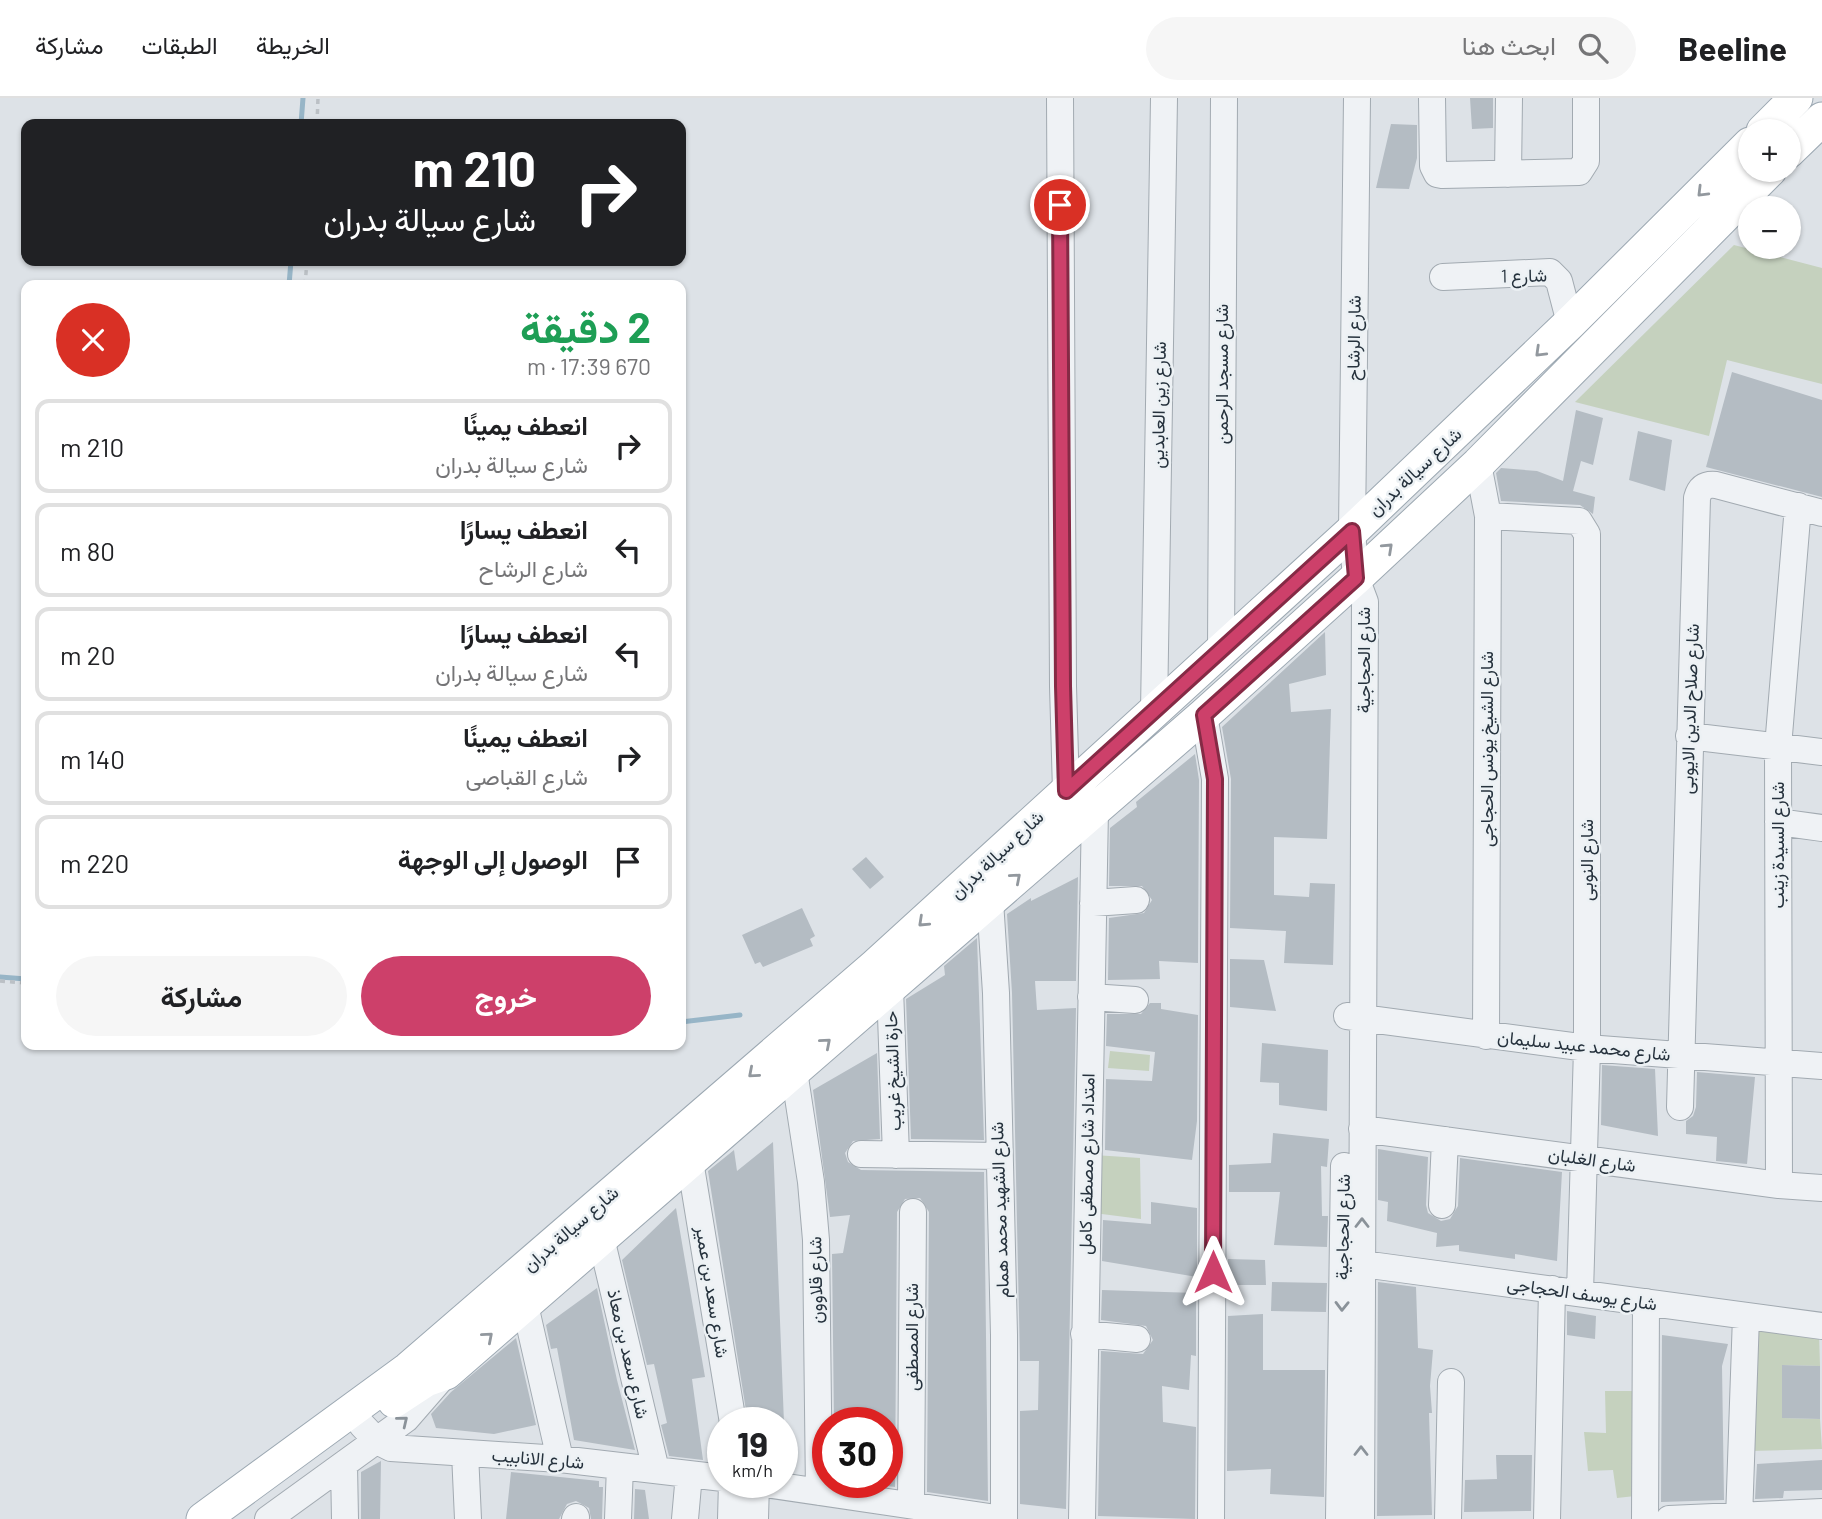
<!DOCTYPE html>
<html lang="ar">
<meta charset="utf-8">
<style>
body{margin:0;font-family:Barlow,Vazirmatn,sans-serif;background:#f6f6f6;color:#202124;direction:rtl;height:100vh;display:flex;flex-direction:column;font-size:26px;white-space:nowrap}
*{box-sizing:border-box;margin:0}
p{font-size:23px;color:#757577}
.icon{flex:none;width:38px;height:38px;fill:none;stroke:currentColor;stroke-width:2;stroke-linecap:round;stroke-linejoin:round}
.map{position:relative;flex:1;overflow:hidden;direction:ltr}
.drawer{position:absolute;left:21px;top:182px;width:665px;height:770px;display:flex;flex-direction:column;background:#fff;border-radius:14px;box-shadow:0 2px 5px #0004;direction:rtl}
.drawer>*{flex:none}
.hud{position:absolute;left:21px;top:21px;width:665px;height:147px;border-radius:14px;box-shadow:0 2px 5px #0004;direction:rtl;background:#202124;color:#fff;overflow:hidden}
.controls{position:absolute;left:1738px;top:21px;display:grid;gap:14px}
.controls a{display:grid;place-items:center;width:63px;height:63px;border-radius:50%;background:#fff;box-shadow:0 2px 5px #0004;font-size:35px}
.speed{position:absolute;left:707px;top:1309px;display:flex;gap:14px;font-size:35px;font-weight:700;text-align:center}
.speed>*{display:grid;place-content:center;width:91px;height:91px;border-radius:50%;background:#fff;box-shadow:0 2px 5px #0004;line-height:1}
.speed small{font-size:18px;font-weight:400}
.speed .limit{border:10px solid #d22;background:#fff;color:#111}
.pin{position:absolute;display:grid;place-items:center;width:60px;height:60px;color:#fff;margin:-30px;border:4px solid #fff;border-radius:50%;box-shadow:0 2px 7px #0007}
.me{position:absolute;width:77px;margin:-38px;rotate:0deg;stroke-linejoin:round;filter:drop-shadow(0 0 5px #0008)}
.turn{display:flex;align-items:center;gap:24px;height:147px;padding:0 35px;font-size:32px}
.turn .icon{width:91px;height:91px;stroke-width:2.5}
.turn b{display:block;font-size:49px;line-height:60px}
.round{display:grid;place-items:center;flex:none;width:74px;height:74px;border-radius:37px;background:#f6f6f6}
.headline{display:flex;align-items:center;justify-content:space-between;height:119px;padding:0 35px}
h1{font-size:42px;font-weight:700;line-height:52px;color:#1e9e55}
.action{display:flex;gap:14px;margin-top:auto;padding:14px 35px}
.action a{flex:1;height:80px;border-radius:42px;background:#cd406a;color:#fff;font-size:28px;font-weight:700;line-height:80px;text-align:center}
.action a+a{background:#f6f6f6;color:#202124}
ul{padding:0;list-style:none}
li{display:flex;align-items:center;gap:21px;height:94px;margin:0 14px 10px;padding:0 21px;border:4px solid #e0e0e0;border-radius:14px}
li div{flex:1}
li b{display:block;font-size:26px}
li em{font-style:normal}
header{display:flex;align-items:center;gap:42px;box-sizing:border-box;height:98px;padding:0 35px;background:#fff;border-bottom:2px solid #e0e0e0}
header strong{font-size:33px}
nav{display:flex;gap:38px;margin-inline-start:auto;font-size:24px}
.search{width:490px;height:63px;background:#f6f6f6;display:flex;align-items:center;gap:18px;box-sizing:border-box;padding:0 24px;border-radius:38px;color:#757577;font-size:26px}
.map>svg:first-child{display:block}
.green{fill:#c5d1be}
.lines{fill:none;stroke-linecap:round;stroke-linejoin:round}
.stream{stroke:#97b5c7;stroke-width:5}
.building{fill:#b4bcc3}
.minor-casing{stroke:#a2aab1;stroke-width:28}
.major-casing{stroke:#9ca8b2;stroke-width:35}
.path{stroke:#bbc0c5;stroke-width:3.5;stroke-dasharray:5 5;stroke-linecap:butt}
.minor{stroke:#eff2f5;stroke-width:26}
.major{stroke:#fff;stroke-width:33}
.oneway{stroke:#92989e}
.oneway2{stroke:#8a9299}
.route-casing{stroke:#852a45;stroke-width:18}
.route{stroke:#cd406a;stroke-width:12}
.labels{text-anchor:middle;stroke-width:5;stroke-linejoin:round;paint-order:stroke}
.street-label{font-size:18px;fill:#26323d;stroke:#ecf1f4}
</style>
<header>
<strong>Beeline</strong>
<div class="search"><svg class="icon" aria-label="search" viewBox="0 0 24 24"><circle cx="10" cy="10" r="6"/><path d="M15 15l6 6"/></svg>ابحث هنا</div>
<nav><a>الخريطة</a><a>الطبقات</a><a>مشاركة</a></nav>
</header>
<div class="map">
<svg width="1822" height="1421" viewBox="0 0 1822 1421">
<rect width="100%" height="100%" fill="#dde2e7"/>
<path class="green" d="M1734,147L1822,170V286L1727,262L1709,338L1575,304Z
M1110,953L1150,957L1149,973L1108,970Z
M1094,1057L1140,1060L1141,1121L1094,1115Z
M1749,1229L1819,1234L1820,1268L1782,1267V1320L1820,1321L1822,1351L1750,1353Z
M1605,1293H1640L1635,1398L1617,1400L1613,1372L1588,1373L1584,1334L1606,1335Z"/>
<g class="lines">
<path class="stream" d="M301,26L303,0
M289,187L291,163
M0,879L26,881
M681,924L740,917"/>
</g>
<path class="building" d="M1470,0H1493V30L1472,31Z
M1391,26L1417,27V60L1409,91L1376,90Z
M1732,274L1822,302V399L1706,369Z
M1576,312L1603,320L1593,367L1581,363L1573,393L1595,399L1593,416L1580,407L1501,403L1496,375L1501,370L1537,373L1563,383Z
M1638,333L1672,342L1665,393L1629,382Z
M1325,534L1326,577L1289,586L1291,614L1331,611L1327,741L1274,739V797L1309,799L1310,785L1335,786L1333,867L1284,865L1286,833L1230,830L1231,681L1222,629Z
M1195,656L1199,682L1198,865L1159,863L1160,881L1108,882L1109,820L1144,815L1152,802L1142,788H1109L1110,730L1137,709L1136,704Z
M866,759L884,779L870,791L852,771Z
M1078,779L1076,883H1035L1037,912L1076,910L1066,1411L1020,1406V1313L1038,1312L1039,1263H1020L1012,895L1007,816L1031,800V803Z
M802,810L815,838L810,841L813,848L763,869L760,864L755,866L742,837Z
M977,840L984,1042L911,1041L906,901L945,877L944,868Z
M1230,861L1264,862L1276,913L1230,909Z
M1150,905H1161V911L1198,917L1197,1023L1192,1062L1105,1052L1106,981L1152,983L1155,954L1106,948L1107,916H1141Z
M1262,945L1328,952L1327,1013L1279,1007V985L1260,984Z
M877,955L880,1041L853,1043L845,1055L848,1064L861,1072L984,1074L988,1403L927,1394L929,1114L920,1100L905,1101L897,1114L895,1389L887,1388V1325H834L832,1156L843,1155L850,1117L830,1119L813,992Z
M1602,967L1655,971L1658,1038L1601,1027Z
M1697,974L1755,979L1747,1066L1716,1063L1717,1039L1686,1036V1023L1693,1018L1696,1009Z
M1273,1035L1329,1041L1327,1069L1321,1068L1322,1118H1328L1327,1149L1274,1147L1280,1094H1229V1067L1271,1065Z
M773,1044L784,1325H748L708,1073L734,1052L737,1073Z
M1378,1051L1428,1059L1426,1107L1428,1115L1441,1123L1450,1121L1458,1108L1460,1060L1562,1074L1557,1163L1515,1156V1161L1459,1153V1147L1436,1149L1437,1135L1387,1123L1388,1104L1378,1102Z
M1151,1104L1197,1110V1179L1102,1163L1103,1122L1151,1126Z
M676,1110L705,1279L692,1281L703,1362L669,1358L661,1327L667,1325L654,1266L647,1267L622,1162Z
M1228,1161L1265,1162L1266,1187H1228Z
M1272,1184L1327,1185L1326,1214L1271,1213Z
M1378,1184L1416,1189L1418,1250L1433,1252L1430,1288L1432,1315H1429L1432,1417L1377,1418Z
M597,1190L617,1282L635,1352L574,1342L557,1250L551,1251L546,1227Z
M1102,1192L1196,1195V1258L1191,1257L1189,1292L1162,1288L1163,1324L1196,1329L1195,1421L1098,1418L1101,1253L1143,1256L1153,1242L1146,1228L1101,1222Z
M1567,1213L1596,1218L1595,1241L1567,1237Z
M1263,1216V1272H1325L1324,1399L1270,1396L1271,1371L1227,1373L1228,1218Z
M1662,1237L1728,1246L1722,1268L1724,1402L1661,1404Z
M516,1240L536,1327L494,1336L436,1330L431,1316L451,1294Z
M1782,1267L1820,1268V1321L1782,1320Z
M1496,1357H1532L1531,1413L1464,1414L1465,1382L1497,1381Z
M1822,1362V1392L1784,1393L1783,1400L1755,1401L1757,1366Z
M381,1363L380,1421H361V1374Z
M511,1374L599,1383V1389H603L602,1421H591L589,1410L576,1403L567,1406L559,1421H506Z
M635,1391L645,1392L649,1421H634Z"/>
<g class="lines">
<defs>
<path id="minor" d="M1060,0L1063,588L1066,693
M1357,0L1352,433L1356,480L1365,504L1361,1421
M1432,0L1433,68L1437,76L1442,77L1579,74L1586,63V0
M1508,76L1509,0
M1443,179L1550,174L1559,183L1570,225
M1478,366L1488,418L1486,938
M1488,418L1579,423L1587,436V950L1580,1195
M1221,552L1224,0
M1154,613L1164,0
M1204,617L1215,681L1211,1421
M1689,638L1822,654
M1778,724L1822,730
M990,803L996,895L1004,1237V1421
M1093,805L1136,802
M890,890L896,1057
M1091,899L1135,902
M1347,918L1587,950L1822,968
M794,973L811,1084L816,1142L819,1394
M1680,1009L1697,400C1700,389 1705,386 1716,387L1822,415
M1362,1031L1779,1087L1822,1090
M861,1056L999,1058
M690,1063L733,1325
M1779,1087L1778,649L1798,408
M1442,1107L1445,1042
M601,1140L656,1372
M1348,1164L1822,1228
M525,1207L560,1361
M1084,1236L1137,1241
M362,1327L377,1343L391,1350L560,1361L723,1380
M465,1355L468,1421
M344,1367L345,1421
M752,1384L1003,1421
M911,1406L913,1114
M268,1421L406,1321L446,1275
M575,1421L576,1419
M618,1421L620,1368
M685,1421L689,1376
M731,1421L732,1384
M755,1421L756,1385
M1082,1421L1095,712
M1339,1421L1344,1068
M1448,1421L1451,1284
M1547,1421L1552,1191
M1645,1421L1646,1204
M1669,1421L1822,1414
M1739,1421L1746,1218"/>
<path id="major" d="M1763,33L1796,0
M1788,54L1822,21
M394,1303L426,1282L446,1275L1204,617L1356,480L1478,366L1770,72
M203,1421L408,1271L876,867L1352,433L1570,225L1750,46"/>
</defs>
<use href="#minor" class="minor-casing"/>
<use href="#major" class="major-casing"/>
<path class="path" d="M317,26L318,0
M305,187L307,163
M0,883L26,885"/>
<use href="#minor" class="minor"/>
<use href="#major" class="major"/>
</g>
<defs><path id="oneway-chevron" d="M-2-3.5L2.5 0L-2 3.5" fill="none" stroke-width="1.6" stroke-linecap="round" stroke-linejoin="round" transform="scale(1.75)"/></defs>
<g class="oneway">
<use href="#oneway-chevron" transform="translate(1702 94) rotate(135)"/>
<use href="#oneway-chevron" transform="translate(1540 254) rotate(136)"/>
<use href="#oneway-chevron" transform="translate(1388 450) rotate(-43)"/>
<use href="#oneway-chevron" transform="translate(1016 780) rotate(-41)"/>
<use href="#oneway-chevron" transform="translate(923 824) rotate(137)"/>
<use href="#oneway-chevron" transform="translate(826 945) rotate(-41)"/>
<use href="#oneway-chevron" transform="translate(753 975) rotate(139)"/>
<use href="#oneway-chevron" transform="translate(488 1239) rotate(-41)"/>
</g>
<g class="oneway2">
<use href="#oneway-chevron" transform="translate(1362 1125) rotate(-90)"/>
<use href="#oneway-chevron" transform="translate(1342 1208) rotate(91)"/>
<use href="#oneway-chevron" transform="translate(403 1323) rotate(-39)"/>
<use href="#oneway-chevron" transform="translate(1361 1353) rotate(-90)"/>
</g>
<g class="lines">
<defs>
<path id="route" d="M1060,107L1063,588L1066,693L1352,433L1356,480L1204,617L1215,681L1213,1174"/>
</defs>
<use href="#route" class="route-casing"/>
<use href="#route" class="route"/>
</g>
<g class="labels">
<g class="street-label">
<text transform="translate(1524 178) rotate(-1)" y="6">شارع 1</text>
<text transform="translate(1354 240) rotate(-89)" y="6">شارع الرشاح</text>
<text transform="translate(1222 276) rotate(-90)" y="6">شارع مسجد الرحمن</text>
<text transform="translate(1159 307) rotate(-89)" y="6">شارع زين العابدين</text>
<text transform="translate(1415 374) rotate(-43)" y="6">شارع سيالة بدران</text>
<text transform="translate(1364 562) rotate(-90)" y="6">شارع الحجاجية</text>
<text transform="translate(1690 611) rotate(-88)" y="6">شارع صلاح الدين الايوبى</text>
<text transform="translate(1487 651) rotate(-90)" y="6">شارع الشيخ يونس الحجاجى</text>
<text transform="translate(1778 747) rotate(-90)" y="6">شارع السيدة زينب</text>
<text transform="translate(997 757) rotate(-43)" y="6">شارع سيالة بدران</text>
<text transform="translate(1587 762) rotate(-90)" y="6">شارع النوبى</text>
<text transform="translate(1584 948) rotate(6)" y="6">شارع محمد عبيد سليمان</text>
<text transform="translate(893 973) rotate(-92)" y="6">حارة الشيخ غريب</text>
<text transform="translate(1592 1062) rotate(8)" y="6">شارع الغلبان</text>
<text transform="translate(1087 1066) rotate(-89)" y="6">امتداد شارع مصطفى كامل</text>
<text transform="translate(1000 1112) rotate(-92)" y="6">شارع الشهيد محمد همام</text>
<text transform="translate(1343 1129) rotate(-89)" y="6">شارع الحجاجية</text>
<text transform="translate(571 1131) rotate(-41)" y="6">شارع سيالة بدران</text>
<text transform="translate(816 1182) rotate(-91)" y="6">شارع قلاوون</text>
<text transform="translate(712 1194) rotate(81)" y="6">شارع سعد بن عمير</text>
<text transform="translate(1582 1196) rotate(8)" y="6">شارع يوسف الحجاجى</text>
<text transform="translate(912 1239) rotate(-90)" y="6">شارع المصطفى</text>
<text transform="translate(628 1256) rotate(77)" y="6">شارع سعد بن معاذ</text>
<text transform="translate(538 1361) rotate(5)" y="6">شارع الانابيب</text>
</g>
</g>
</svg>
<div class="controls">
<a>+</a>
<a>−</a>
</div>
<div class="speed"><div>19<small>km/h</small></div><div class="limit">30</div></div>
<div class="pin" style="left:1060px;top:107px;background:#d93025"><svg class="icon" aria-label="arrive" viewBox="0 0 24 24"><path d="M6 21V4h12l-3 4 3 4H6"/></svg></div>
<svg class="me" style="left:1213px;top:1174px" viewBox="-20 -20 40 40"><path d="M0-17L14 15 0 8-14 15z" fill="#cd406a" stroke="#fff" stroke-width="4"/></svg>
<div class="hud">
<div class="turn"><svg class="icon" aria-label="right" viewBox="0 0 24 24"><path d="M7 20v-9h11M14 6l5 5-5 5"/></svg><div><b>210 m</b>شارع سيالة بدران</div></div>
</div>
<section class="drawer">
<div class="headline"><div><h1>2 دقيقة</h1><p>670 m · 17:39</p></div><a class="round" style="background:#d93025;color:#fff"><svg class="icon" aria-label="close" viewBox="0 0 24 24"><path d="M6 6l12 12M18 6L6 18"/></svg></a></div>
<ul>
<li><svg class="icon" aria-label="right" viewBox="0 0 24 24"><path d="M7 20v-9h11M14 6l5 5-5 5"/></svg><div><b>انعطف يمينًا</b><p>شارع سيالة بدران</p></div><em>210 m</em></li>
<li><svg class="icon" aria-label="left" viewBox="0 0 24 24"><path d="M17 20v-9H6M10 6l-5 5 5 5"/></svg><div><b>انعطف يسارًا</b><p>شارع الرشاح</p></div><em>80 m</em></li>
<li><svg class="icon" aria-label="left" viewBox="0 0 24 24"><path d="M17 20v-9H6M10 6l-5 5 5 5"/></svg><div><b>انعطف يسارًا</b><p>شارع سيالة بدران</p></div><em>20 m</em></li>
<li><svg class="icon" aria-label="right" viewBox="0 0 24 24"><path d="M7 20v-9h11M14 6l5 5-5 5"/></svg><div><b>انعطف يمينًا</b><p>شارع القباصى</p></div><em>140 m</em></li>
<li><svg class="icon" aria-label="arrive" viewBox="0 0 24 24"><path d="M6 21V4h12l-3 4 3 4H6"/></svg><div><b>الوصول إلى الوجهة</b></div><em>220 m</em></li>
</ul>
<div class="action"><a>خروج</a><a>مشاركة</a></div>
</section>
</div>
